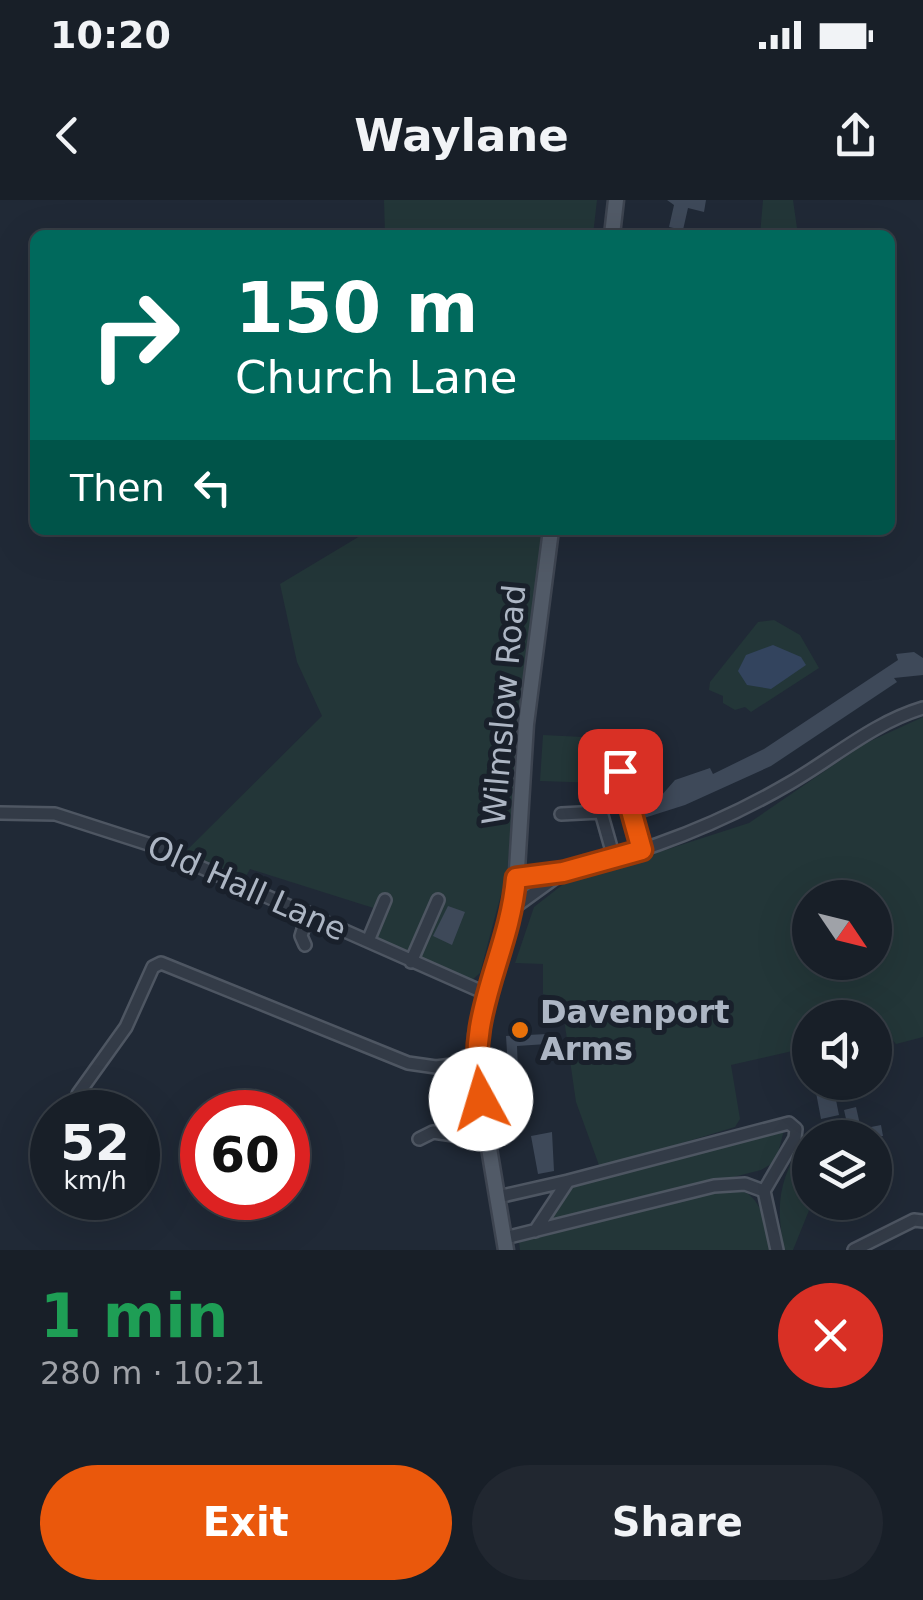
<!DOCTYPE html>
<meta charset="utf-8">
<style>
body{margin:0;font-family:"DejaVu Sans",sans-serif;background:#212730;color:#f1f3f6;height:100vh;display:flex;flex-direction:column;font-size:38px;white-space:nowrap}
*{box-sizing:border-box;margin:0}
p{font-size:32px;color:#9fa2a8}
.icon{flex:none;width:55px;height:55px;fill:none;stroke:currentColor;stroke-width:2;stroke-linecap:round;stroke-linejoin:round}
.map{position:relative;height:1050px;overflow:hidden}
.details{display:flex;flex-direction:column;background:#181f28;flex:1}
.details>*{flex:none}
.banner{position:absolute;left:30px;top:30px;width:865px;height:305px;border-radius:15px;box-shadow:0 10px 40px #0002,0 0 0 2px #363d45;background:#00695c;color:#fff;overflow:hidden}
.needle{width:65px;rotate:125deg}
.fabs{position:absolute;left:792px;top:680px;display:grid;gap:20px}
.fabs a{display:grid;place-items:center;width:100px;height:100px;border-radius:50%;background:#181f28;box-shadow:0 10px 40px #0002,0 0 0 2px #363d45;font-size:50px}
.speed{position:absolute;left:30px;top:890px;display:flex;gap:20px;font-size:50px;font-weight:700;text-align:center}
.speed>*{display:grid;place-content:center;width:130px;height:130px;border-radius:50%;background:#181f28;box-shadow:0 10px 40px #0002,0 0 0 2px #363d45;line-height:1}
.speed small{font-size:25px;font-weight:400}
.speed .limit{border:15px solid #d22;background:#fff;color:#111}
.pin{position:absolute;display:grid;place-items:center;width:85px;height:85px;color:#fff;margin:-42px;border-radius:20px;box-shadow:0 5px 15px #0006}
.me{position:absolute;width:110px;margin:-55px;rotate:354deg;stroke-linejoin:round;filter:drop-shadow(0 0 8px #0008)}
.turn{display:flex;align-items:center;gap:35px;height:210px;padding:0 40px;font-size:45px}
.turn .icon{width:130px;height:130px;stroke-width:2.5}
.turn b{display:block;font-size:70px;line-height:85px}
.then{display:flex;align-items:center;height:95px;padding:0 40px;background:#0003;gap:20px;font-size:38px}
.round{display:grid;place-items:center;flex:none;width:105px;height:105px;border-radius:52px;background:#212730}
.overview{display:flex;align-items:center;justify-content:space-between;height:170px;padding:0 40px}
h1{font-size:60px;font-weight:800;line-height:75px;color:#1e9e55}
.primary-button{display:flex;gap:20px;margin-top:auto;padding:20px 40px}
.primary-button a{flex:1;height:115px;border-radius:60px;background:#ea580c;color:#fff;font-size:40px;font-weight:800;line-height:115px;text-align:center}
.primary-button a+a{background:#212730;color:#f1f3f6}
.status{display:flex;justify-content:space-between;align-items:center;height:70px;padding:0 50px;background:#181f28;direction:ltr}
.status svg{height:28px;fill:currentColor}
header{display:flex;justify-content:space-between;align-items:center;height:130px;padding:0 40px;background:#181f28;font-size:45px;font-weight:800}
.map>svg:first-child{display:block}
.green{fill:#233638;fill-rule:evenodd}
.water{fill:#33445e}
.building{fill:#3e4959}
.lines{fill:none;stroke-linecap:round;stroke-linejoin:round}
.minor-casing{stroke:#4e5662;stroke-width:16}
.major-casing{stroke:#3d4450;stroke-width:19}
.minor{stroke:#333b47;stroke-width:11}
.major{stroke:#515a67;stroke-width:14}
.route-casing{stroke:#983908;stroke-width:25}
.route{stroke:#ea580c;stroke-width:18}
.food-dot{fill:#e8710a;stroke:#19202b;stroke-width:4}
.labels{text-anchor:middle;stroke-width:10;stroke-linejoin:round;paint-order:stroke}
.street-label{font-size:32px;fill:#adb6c4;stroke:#19202b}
.poi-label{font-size:32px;font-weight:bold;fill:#adb6c4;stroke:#19202b;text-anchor:start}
</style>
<div class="status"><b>10:20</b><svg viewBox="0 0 49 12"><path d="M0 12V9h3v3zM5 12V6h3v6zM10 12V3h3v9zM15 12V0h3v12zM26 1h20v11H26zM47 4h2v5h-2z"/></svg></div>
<header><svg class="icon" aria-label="back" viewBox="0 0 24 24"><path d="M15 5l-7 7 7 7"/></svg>Waylane<svg class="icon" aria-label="share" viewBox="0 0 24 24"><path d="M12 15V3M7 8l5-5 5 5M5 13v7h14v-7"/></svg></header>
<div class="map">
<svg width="923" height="1050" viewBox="0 0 923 1050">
<rect width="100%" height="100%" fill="#202936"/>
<path class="green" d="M384,0H597L593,35H385Z
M763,0H793L798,35H760Z
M370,330H542L507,672L480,773L471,781L373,739L383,711L250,669L245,678L184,653L322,516L297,462L280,384Z
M774,420L800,435L819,468L751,512L745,507L735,510L723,503V496L709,490L710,482L758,422Z
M923,517V837L896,844L883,829L875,831V818H810V847L731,865L740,919L735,927L600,968L576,902L561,798L543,794V764L515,763L534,707L566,682L749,623L864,544ZM810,698H875V762H810Z
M543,535L603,538L600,583L540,581Z
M784,930L776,961L761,970L545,1025L570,985Z
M805,937L810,944L812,1003L793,1050H784C775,1000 780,980 805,937Z
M740,990C762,996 768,1030 771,1050H520L519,1042L699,996Z"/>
<path class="water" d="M773,445L801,457L806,465L771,489L747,485L738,471L746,455Z"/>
<path class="building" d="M667,0H706L704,12L688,8L683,30L669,27L674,5Z
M914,452L923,458V475L894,478L897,482L771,566L685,605L644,618L641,615L638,604L661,596L675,580L710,568L713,574L764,549L898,460L896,454Z
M448,706L465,712L452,745L433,736Z
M547,834V844L517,846L519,893L500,895L498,869L508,868L506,836Z
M814,882H852L853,886L834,890L839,915L821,919Z
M856,907L861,929L881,925L883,936L841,938L849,932L844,910Z
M552,932L554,971L538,974L531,936Z"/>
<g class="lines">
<defs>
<path id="minor" d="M620,571L641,650
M0,613L55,614L148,644L485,793
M561,614L601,612L614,658
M516,678C610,667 708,631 790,583C835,557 873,523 923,508
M512,709L559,675
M368,741L385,700
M305,745L301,736L308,713
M411,762L438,700
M78,894L126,827L153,767L161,763L408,863L436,867L476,862
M419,939L433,932L488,940
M498,997L568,981
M535,1031L568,981L789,923L796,929L795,938L764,991L777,1050
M505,1038L714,986L745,984L764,991
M854,1050L914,1020L923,1021"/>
<path id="major" d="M612,35L616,0
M506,1050L476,870V835L516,686L526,524L551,330"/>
</defs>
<use href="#minor" class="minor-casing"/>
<use href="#major" class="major-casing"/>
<use href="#minor" class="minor"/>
<use href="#major" class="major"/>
</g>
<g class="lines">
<defs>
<path id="route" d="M481,899C464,814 509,758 516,678L563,672L642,650L620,571"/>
</defs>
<use href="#route" class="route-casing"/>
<use href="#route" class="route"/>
</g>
<circle class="food-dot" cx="520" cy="830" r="10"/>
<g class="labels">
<g class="street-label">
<text transform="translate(504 505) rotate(-85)" y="11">Wilmslow Road</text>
<text transform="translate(247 688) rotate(24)" y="11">Old Hall Lane</text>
</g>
<g class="poi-label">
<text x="540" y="823">Davenport<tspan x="540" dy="37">Arms</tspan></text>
</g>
</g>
</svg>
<div class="fabs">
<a><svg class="needle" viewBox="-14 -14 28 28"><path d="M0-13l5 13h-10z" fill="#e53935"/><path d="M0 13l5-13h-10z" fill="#9fa2a8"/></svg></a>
<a><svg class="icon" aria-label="sound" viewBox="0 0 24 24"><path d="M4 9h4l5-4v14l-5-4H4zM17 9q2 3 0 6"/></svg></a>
<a><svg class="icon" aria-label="layers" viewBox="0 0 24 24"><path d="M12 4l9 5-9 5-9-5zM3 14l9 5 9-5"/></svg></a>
</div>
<div class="speed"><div>52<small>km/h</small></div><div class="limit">60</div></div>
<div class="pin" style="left:620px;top:571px;background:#d93025"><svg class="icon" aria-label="arrive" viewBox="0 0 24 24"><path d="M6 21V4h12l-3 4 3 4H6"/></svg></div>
<svg class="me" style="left:481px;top:899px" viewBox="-20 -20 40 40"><circle r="19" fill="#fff"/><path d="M0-13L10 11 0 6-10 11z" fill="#ea580c"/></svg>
<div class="banner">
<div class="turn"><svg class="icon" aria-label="right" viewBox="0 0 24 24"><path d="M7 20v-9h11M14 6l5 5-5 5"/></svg><div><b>150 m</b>Church Lane</div></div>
<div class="then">Then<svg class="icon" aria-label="left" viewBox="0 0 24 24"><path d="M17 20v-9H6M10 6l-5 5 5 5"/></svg></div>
</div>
</div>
<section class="details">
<div class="overview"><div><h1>1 min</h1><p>280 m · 10:21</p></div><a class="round" style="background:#d93025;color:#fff"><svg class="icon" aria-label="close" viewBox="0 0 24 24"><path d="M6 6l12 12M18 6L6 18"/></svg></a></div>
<div class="primary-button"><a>Exit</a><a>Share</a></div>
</section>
